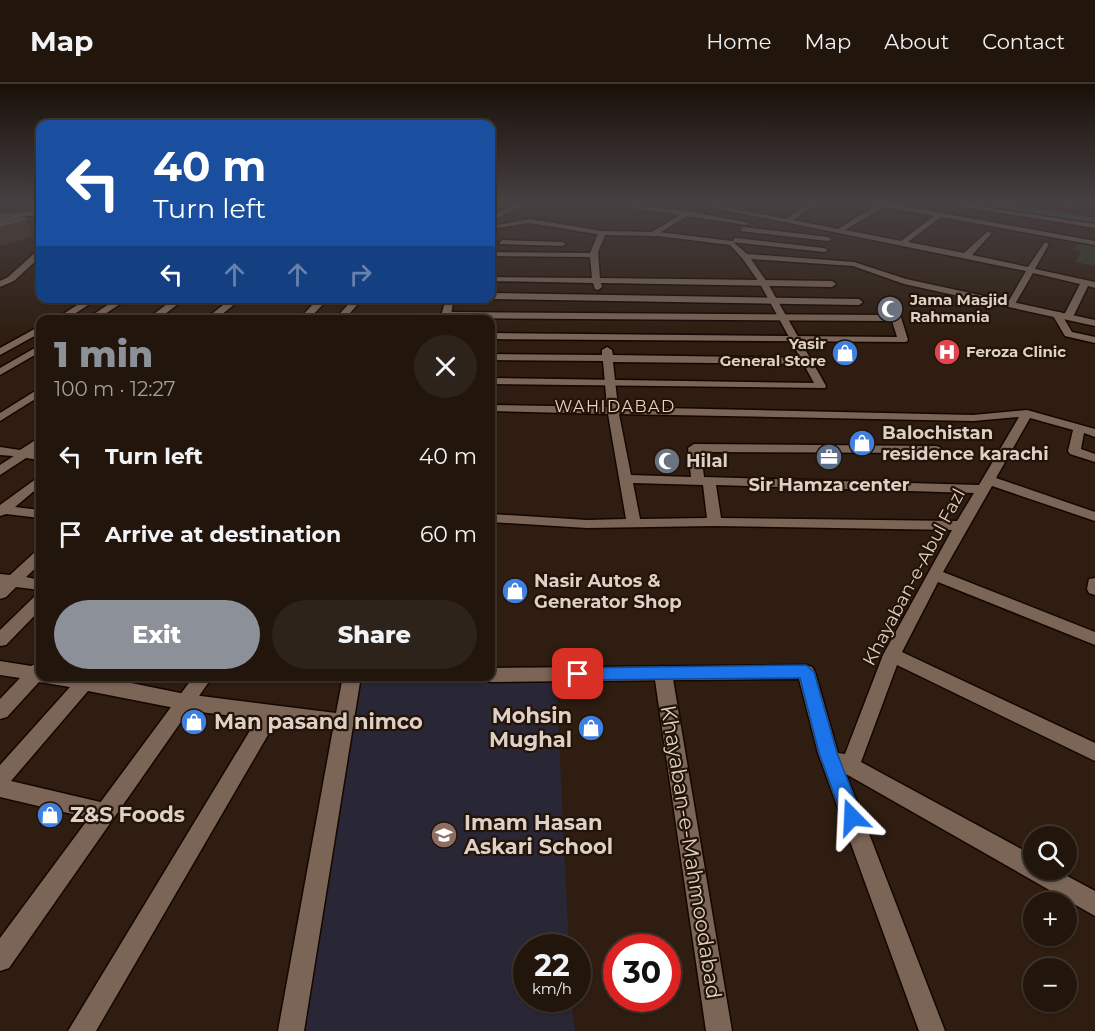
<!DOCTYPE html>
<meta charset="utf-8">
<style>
body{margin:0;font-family:Montserrat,sans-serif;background:#2e231a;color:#f1f3f6;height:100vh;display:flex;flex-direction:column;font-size:22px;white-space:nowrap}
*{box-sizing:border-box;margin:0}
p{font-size:20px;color:#a29f9d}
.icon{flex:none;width:33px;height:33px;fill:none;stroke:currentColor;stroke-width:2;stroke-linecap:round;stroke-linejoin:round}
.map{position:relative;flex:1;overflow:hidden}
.panel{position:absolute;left:36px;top:231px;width:459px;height:366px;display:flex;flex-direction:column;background:#22160c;border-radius:12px;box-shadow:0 2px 4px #0004,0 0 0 2px #3f352d}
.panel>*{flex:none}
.guide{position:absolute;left:36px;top:36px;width:459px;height:183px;border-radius:12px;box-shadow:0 2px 4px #0004,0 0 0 2px #3f352d;background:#1a4fa0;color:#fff;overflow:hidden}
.buttons{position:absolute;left:1023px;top:742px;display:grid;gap:12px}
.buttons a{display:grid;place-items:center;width:54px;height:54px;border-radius:50%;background:#22160c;box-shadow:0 2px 4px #0004,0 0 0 2px #3f352d;font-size:30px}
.speed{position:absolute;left:513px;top:850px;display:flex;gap:12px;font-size:30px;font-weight:700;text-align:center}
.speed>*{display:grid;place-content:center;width:78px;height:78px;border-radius:50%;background:#22160c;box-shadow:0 2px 4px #0004,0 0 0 2px #3f352d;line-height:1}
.speed small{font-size:15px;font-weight:400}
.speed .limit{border:9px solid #d22;background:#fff;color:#111}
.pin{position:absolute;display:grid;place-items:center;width:51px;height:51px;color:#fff;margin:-26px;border-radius:12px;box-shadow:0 3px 9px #0006}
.me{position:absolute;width:66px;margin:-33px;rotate:339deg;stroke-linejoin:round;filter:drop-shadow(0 0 4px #0008)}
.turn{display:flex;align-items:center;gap:21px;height:126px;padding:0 18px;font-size:27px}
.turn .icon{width:78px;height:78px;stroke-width:2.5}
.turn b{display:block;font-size:42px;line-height:51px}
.lanes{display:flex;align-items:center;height:57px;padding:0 18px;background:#0003;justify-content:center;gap:30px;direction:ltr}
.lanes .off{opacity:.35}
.round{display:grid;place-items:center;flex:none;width:63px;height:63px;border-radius:32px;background:#2e231a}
.overview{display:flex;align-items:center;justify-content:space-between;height:102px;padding:0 18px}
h1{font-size:36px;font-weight:800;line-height:45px;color:#8c9099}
.button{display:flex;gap:12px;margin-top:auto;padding:12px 18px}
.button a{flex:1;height:69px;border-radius:36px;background:#8c9099;color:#fff;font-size:24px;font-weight:800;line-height:69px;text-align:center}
.button a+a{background:#2e231a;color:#f1f3f6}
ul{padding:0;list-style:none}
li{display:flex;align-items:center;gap:18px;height:78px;padding:0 18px}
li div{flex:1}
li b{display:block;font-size:22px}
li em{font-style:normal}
header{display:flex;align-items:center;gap:36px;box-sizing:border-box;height:84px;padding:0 30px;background:#22160c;border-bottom:2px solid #3f352d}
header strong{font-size:28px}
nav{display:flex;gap:33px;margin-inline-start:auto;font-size:21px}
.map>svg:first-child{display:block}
.education{fill:#292636}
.green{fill:#353a28}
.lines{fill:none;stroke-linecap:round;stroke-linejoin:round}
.river{fill:#305d5d;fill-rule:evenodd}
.street-casing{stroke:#160600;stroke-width:3}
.secondary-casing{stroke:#160600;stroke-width:3}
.street{fill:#7a6556;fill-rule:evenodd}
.secondary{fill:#7a6556;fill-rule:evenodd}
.shaded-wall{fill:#46301d}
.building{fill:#6d5641;stroke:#7e6956;stroke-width:1.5}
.route{fill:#1a73e8;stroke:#114b97;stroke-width:1.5}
.labels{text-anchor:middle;stroke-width:4.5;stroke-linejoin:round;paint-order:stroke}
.far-poi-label{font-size:15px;font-weight:bold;fill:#dcd0c7;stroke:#241307;text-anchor:start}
.far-neighbourhood-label{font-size:16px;letter-spacing:1.5px;fill:#ebd2c1;stroke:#241307}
.poi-label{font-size:18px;font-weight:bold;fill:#dcd0c7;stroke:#241307;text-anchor:start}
.street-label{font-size:18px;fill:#dcd0c7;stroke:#241307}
.near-poi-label{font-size:21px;font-weight:bold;fill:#dcd0c7;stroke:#241307;text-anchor:start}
.near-street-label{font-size:21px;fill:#dcd0c7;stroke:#241307}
</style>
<header>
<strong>Map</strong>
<nav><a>Home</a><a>Map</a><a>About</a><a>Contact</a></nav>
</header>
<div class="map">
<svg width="1095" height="947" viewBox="0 0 1095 947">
<rect width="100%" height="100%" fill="#2e1d10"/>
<path class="education" d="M556,590L569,864H526V915H571L575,947H291L352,593Z"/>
<path class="green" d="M1083,157L1095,159V182L1075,178L1081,168L1072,165Z"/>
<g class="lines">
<path class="river" d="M969,120H1008L1095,134V144L977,125Z"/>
<defs>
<path id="street" d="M516,120H525L490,138V133Z
M709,120L786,135L809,120H817L793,136L838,145L878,120H893L1095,157V161L941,133L908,158L964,169L988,147L992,149L972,171L1028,183L1045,158L1049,160L1035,185L1095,198V204L1088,202L1073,233L1068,236L1063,233L1080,200L1033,189L1015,220L1011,223L1007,220L1026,187L700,121ZM884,123L934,132L901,157L845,146Z
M945,120H963L1095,140V144Z
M1057,120H1077L1073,125Z
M629,121L688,127L749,139L746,141L687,132L653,153L650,149L680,131L631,124Z
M40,127V131L0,134V130Z
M743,143L828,153L832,155L828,157L740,147Z
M599,147L606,149L598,168L600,194L832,197L836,200L832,203L601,199L602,203L598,206L595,205L593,199L490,197V193L592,194L590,173L490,172V168L590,169Z
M735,154L824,164L828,166L824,168L732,158Z
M502,156L562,158L566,160L562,162L499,160Z
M37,167H40V173L14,197L0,203V197L8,193Z
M490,209L859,215L863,218L859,221L490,215Z
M88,214H99L65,236H54Z
M118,214H129L96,236H85Z
M175,214H186L157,236H146Z
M232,214H242L215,236H204Z
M319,214H329L308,236H298Z
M354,214H363L344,236H334Z
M895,227L900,230L908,256L906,258L490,255V249L897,253L892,237L446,234L441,231L446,228L891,231Z
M1054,228H1060L1072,248L1095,253V259L1065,252L1052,230Z
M407,230L433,236H401Z
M40,242V249L0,271V264Z
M40,261V268L0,291V284Z
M607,263L612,266L613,271L808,274L813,277L808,280L613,278L618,323L973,331L1027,326L1095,345V353L1084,349L1081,365L1095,370V378L1070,370L1068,367L1073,346L1030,334L996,394L1095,428V437L992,402L943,488L1095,548V561L938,498L902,568L1095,659V677L897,581L861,678L1034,772V786H1056L1095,807V832L846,690L945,947H919L818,669L799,595L490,598L482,592H490V584L806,581L812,583L815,588L838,669L845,670L883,571L952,446L715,442L587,444L490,438V430L587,436L626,435L608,330L490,327V321L607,323L603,277L490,276V270L602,271V266ZM619,330L973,337L1019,333L979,401L704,393L701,368L940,369V363L936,362L694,360L688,364L691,393L631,391ZM633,399L703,401L707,434L640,435ZM716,401L974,409L957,437L721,434Z
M40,304V312L0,337V329Z
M40,353V363L27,373L0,371V363L20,366Z
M40,392V402L15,423L40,426V434L6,430L0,432V421Z
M40,467V480L26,493L40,496V506L16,503L6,513L0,515V490L10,491L35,468Z
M1095,494V511L1089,509L1087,505L1089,495Z
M40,511V526L6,561L0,562V546L34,513Z
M0,577L31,582L40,578V592H97L185,610L336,629L343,592H361L304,947H278L333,645L276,637L96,947H68L257,635L185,626L88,607L11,697L113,721L117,728L113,735L106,738L0,713V681L70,603L39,598L7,633L0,635V615L20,594L0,591Z"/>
<path id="secondary" d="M530,135L602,147L658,148L732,157L747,170L854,178L906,195L1095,236V242L904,200L853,182L751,175L767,198L826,302L825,304L490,300V294L814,299L759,198L742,174L730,161L658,152L602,151L530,139L496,144L492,142Z
M446,214H454L450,236H440Z
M23,366L40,368V376L26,374L0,391V381Z
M663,582L669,584L672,589L732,947H706L654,589L657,584Z
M194,592H213L9,884L0,887V854Z"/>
</defs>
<use href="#street" class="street-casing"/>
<use href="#secondary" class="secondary-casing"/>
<use href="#street" class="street"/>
<use href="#secondary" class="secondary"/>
</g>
<path class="shaded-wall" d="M26,135L34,152L0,162V142Z"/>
<path class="building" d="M0,129L26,135L0,142Z"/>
<linearGradient id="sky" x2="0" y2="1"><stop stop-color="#191009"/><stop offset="0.47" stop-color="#464042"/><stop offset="1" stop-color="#464042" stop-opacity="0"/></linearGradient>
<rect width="1095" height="253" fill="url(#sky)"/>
<path class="route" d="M806,581L814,588L837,669L862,733L859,740L852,743L845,740L819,669L800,594L578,596L570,590L578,584Z"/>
<defs>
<symbol id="mosque-disc" viewBox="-11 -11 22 22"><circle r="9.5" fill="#6b7280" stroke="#241307"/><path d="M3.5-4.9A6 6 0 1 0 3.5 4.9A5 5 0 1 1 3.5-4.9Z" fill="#fff"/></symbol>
<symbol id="hospital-disc" viewBox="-11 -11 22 22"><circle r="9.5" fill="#e0444e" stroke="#241307"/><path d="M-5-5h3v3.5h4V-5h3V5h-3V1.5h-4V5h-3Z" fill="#fff"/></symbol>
<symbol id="shop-disc" viewBox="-11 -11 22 22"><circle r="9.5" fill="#3f7fe0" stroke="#241307"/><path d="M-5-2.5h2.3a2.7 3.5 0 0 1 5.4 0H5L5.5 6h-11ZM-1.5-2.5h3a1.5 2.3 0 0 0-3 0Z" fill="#fff"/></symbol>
<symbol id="office-disc" viewBox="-11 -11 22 22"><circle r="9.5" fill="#5c6f8a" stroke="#241307"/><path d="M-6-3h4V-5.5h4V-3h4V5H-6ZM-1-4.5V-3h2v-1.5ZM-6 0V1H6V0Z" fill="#fff"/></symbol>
<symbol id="school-disc" viewBox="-11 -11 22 22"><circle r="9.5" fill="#8d6e63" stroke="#241307"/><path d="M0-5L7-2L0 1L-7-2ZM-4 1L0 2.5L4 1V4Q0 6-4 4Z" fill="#fff"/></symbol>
</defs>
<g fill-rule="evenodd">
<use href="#mosque-disc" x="875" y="210" width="30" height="30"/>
<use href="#hospital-disc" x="932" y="253" width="30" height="30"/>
<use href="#shop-disc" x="830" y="254" width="30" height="30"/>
<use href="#shop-disc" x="847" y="344" width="30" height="30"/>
<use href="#office-disc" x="814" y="358" width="30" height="30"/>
<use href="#mosque-disc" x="652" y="362" width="30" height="30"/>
<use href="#shop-disc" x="500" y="492" width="30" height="30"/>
<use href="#shop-disc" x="179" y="623" width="30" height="30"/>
<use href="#shop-disc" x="576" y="629" width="30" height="30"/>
<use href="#shop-disc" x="35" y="716" width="30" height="30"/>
<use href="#school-disc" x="429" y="736" width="30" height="30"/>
</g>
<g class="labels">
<g class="far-poi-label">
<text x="910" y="221">Jama Masjid<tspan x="910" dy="17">Rahmania</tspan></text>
<text x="826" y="265" text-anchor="end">Yasir<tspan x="826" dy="17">General Store</tspan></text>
<text x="966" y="273">Feroza Clinic</text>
</g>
<g class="far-neighbourhood-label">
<text x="615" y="328">WAHIDABAD</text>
</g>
<g class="poi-label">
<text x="882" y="355">Balochistan<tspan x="882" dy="21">residence karachi</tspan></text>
<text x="686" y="383">Hilal</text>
<text x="829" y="407" text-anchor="middle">Sir Hamza center</text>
<text x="534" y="503">Nasir Autos &amp;<tspan x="534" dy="21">Generator Shop</tspan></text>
</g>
<g class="street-label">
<text transform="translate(914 493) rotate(-62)" y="6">Khayaban-e-Abul Fazl</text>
</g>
<g class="near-poi-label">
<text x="572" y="639" text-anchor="end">Mohsin<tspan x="572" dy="24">Mughal</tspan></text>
<text x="214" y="645">Man pasand nimco</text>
<text x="70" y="738">Z&amp;S Foods</text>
<text x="464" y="746">Imam Hasan<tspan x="464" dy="24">Askari School</tspan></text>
</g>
<g class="near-street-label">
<text transform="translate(691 768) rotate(81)" y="7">Khayaban-e-Mahmoodabad</text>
</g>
</g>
</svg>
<div class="buttons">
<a><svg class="icon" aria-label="search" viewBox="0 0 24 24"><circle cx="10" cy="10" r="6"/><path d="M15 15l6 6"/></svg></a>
<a>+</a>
<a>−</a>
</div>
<div class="speed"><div>22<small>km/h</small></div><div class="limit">30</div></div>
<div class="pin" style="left:578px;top:590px;background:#d93025"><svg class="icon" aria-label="arrive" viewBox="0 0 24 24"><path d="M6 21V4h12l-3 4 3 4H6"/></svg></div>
<svg class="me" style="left:852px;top:733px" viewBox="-20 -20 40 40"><path d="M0-17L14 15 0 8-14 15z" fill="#1a73e8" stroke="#fff" stroke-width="4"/></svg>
<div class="guide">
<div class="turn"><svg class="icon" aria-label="left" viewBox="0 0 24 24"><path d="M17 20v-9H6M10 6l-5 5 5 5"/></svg><div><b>40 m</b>Turn left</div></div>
<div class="lanes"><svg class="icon" aria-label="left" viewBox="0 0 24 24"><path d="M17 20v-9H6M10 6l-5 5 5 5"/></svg><svg class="icon off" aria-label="ahead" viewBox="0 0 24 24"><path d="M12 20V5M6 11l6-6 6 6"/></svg><svg class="icon off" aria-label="ahead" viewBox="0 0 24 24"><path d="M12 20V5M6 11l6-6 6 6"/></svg><svg class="icon off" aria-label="right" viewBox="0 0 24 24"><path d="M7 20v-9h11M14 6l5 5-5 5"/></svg></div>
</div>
<section class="panel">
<div class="overview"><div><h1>1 min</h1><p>100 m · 12:27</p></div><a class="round"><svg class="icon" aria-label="close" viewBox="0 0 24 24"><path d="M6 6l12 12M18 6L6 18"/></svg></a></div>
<ul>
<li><svg class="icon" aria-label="left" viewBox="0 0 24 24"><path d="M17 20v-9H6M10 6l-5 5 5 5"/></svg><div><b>Turn left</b></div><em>40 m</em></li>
<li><svg class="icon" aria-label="arrive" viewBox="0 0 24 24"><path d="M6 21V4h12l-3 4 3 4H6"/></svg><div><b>Arrive at destination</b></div><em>60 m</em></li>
</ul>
<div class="button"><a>Exit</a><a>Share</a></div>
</section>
</div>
